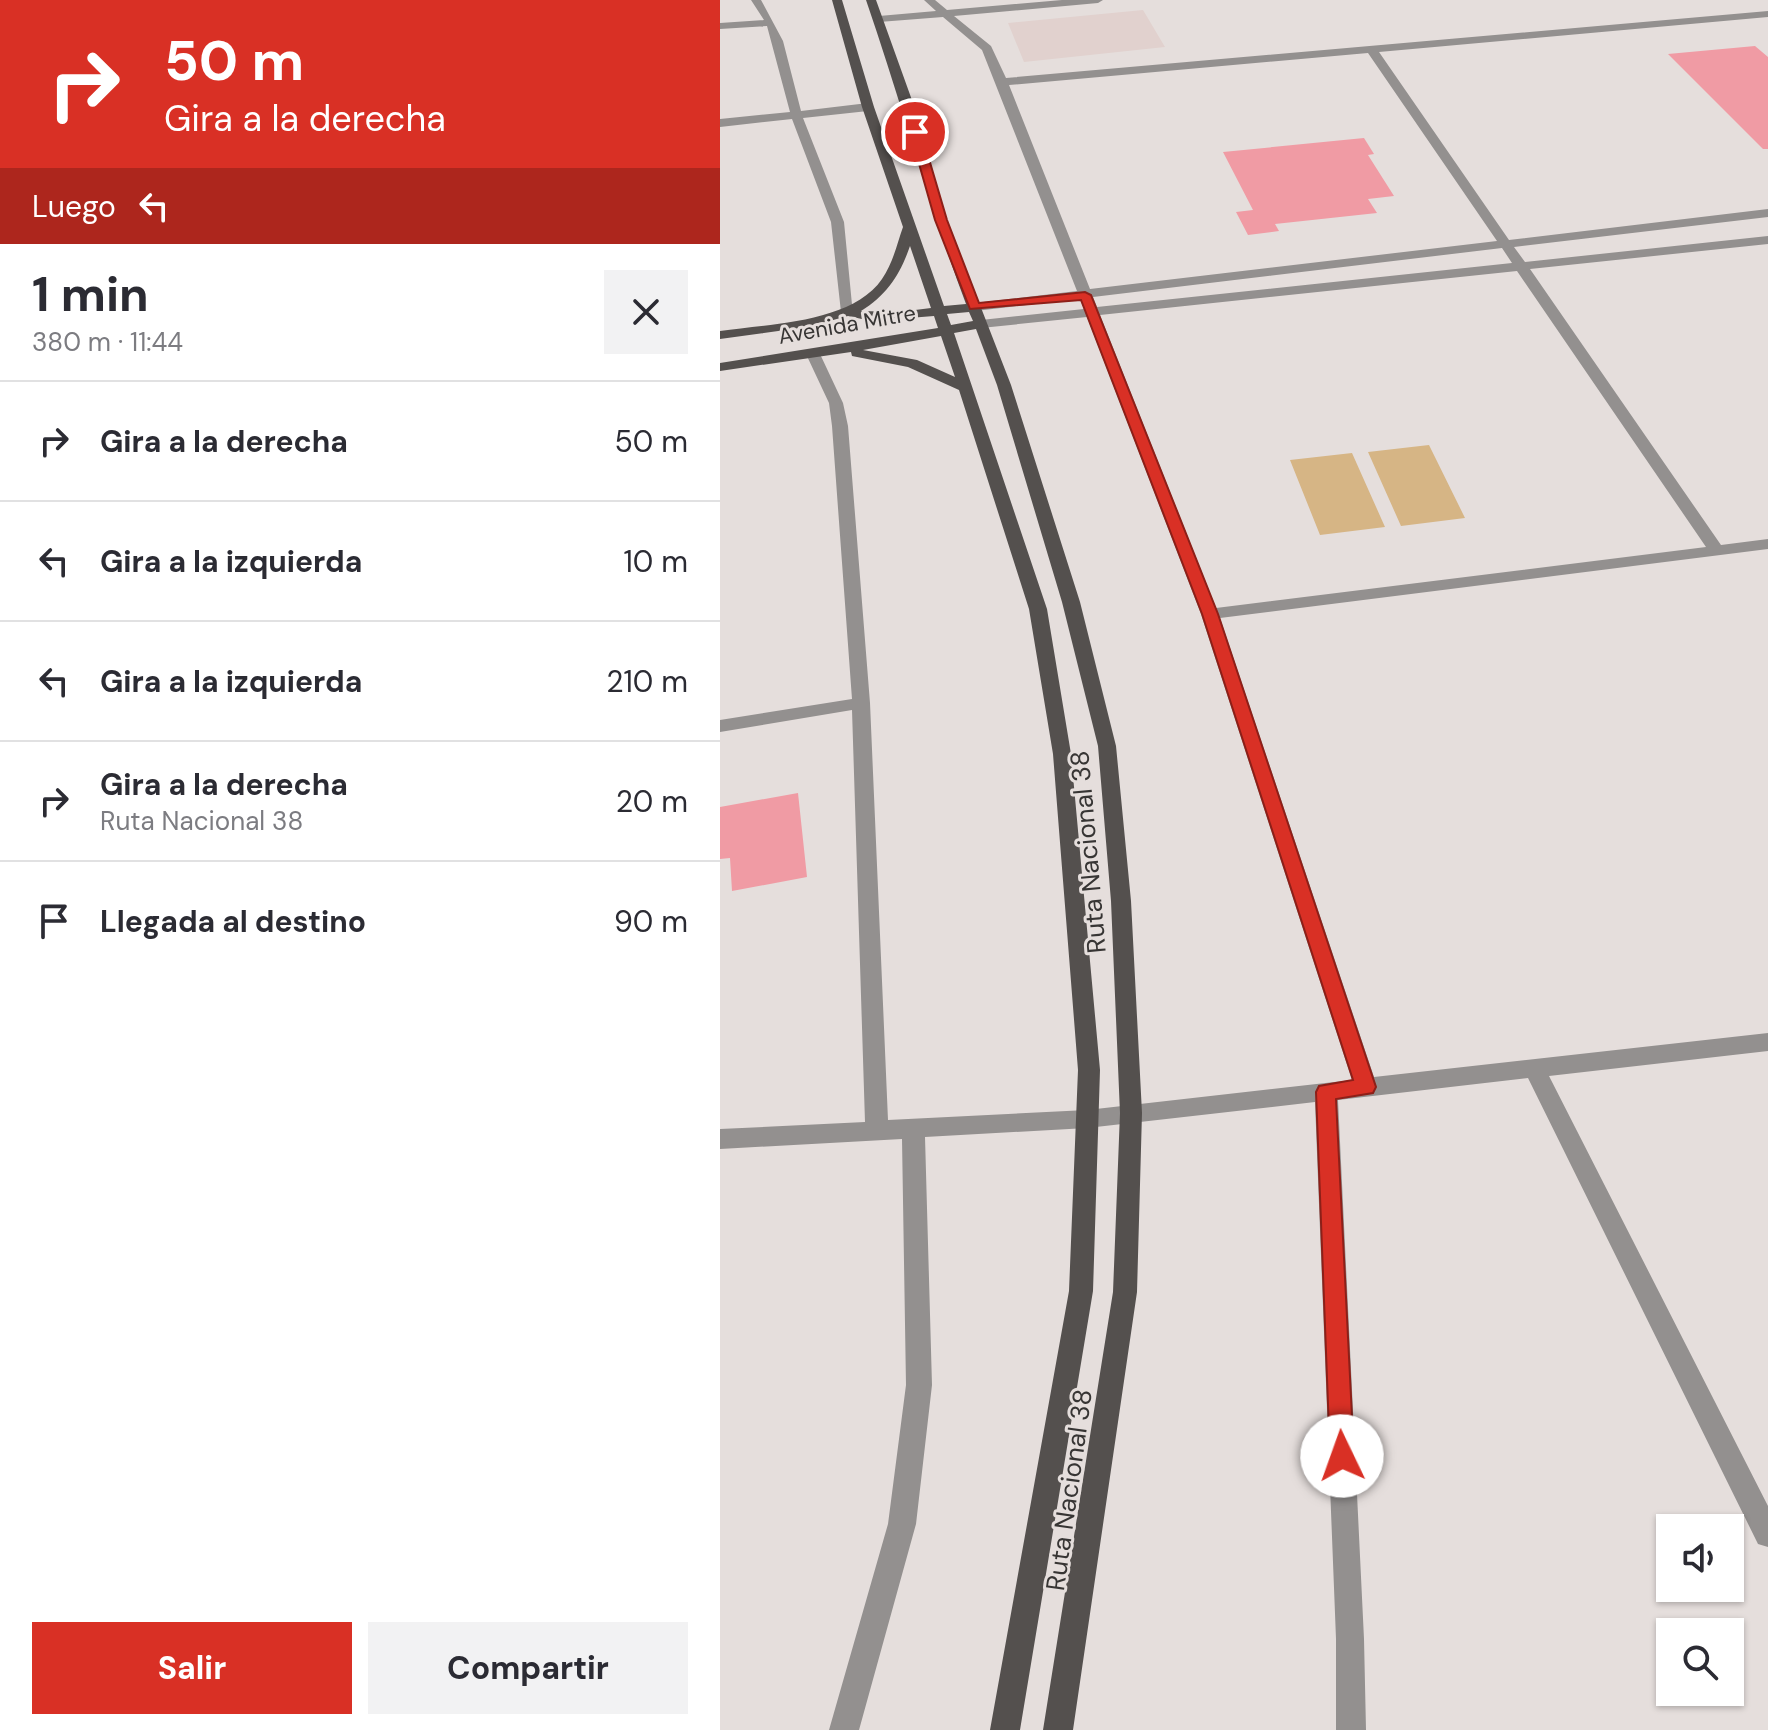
<!DOCTYPE html>
<html lang="es">
<meta charset="utf-8">
<style>
body{margin:0;font-family:"DM Sans",sans-serif;background:#f2f2f3;color:#2b2b33;height:100vh;display:flex;flex-direction:column;font-size:30px;white-space:nowrap}
*{box-sizing:border-box;margin:0}
p{font-size:26px;color:#7c7c81}
.icon{flex:none;width:44px;height:44px;fill:none;stroke:currentColor;stroke-width:2;stroke-linecap:round;stroke-linejoin:round}
.map{position:relative;flex:1;overflow:hidden}
.sheet{display:flex;flex-direction:column;background:#fff;width:720px}
.sheet>*{flex:none}
.guide{background:#d93025;color:#fff;overflow:hidden}
.tools{position:absolute;left:936px;top:1514px;display:grid;gap:16px}
.tools a{display:grid;place-items:center;width:88px;height:88px;border-radius:0px;background:#fff;box-shadow:0 2px 6px #0004;font-size:40px}
.pin{position:absolute;display:grid;place-items:center;width:68px;height:68px;color:#fff;margin:-34px;border:4px solid #fff;border-radius:50%;box-shadow:0 2px 8px #0007}
.me{position:absolute;width:88px;margin:-44px;rotate:357deg;stroke-linejoin:round;filter:drop-shadow(0 0 6px #0008)}
.turn{display:flex;align-items:center;gap:28px;height:168px;padding:0 32px;font-size:36px}
.turn .icon{width:104px;height:104px;stroke-width:2.5}
.turn b{display:block;font-size:56px;line-height:68px}
.then{display:flex;align-items:center;height:76px;padding:0 32px;background:#0003;gap:16px;font-size:30px}
.round{display:grid;place-items:center;flex:none;width:84px;height:84px;border-radius:0px;background:#f2f2f3}
.summary{display:flex;align-items:center;justify-content:space-between;height:136px;padding:0 32px}
h1{font-size:48px;font-weight:700;line-height:60px}
.action{display:flex;gap:16px;margin-top:auto;padding:16px 32px}
.action a{flex:1;height:92px;border-radius:0px;background:#d93025;color:#fff;font-size:32px;font-weight:700;line-height:92px;text-align:center}
.action a+a{background:#f2f2f3;color:#2b2b33}
ul{padding:0;list-style:none}
li{display:flex;align-items:center;gap:24px;height:120px;padding:0 32px;border-top:2px solid #e1e1e2}
li div{flex:1}
li b{display:block;font-size:30px}
li em{font-style:normal}
main{display:flex;flex:1;min-height:0}
.map>svg:first-child{display:block}
.built{fill:#e1d1ce}
.green{fill:#d6b585}
.building{fill:#f09ba4}
.lines{fill:none;stroke-linecap:round;stroke-linejoin:round}
.minor{fill:#93908f;fill-rule:evenodd}
.major{fill:#54504e;fill-rule:evenodd}
.route{fill:#d93025;stroke:#8d1f18;stroke-width:2}
.labels{text-anchor:middle;stroke-width:6;stroke-linejoin:round;paint-order:stroke}
.far-street-label{font-size:22px;fill:#373534;stroke:#e5dedc}
.street-label{font-size:26px;fill:#373534;stroke:#e5dedc}
</style>
<main>
<section class="sheet">
<div class="guide">
<div class="turn"><svg class="icon" aria-label="right" viewBox="0 0 24 24"><path d="M7 20v-9h11M14 6l5 5-5 5"/></svg><div><b>50 m</b>Gira a la derecha</div></div>
<div class="then">Luego<svg class="icon" aria-label="left" viewBox="0 0 24 24"><path d="M17 20v-9H6M10 6l-5 5 5 5"/></svg></div>
</div>
<div class="summary"><div><h1>1 min</h1><p>380 m · 11:44</p></div><a class="round"><svg class="icon" aria-label="close" viewBox="0 0 24 24"><path d="M6 6l12 12M18 6L6 18"/></svg></a></div>
<ul>
<li><svg class="icon" aria-label="right" viewBox="0 0 24 24"><path d="M7 20v-9h11M14 6l5 5-5 5"/></svg><div><b>Gira a la derecha</b></div><em>50 m</em></li>
<li><svg class="icon" aria-label="left" viewBox="0 0 24 24"><path d="M17 20v-9H6M10 6l-5 5 5 5"/></svg><div><b>Gira a la izquierda</b></div><em>10 m</em></li>
<li><svg class="icon" aria-label="left" viewBox="0 0 24 24"><path d="M17 20v-9H6M10 6l-5 5 5 5"/></svg><div><b>Gira a la izquierda</b></div><em>210 m</em></li>
<li><svg class="icon" aria-label="right" viewBox="0 0 24 24"><path d="M7 20v-9h11M14 6l5 5-5 5"/></svg><div><b>Gira a la derecha</b><p>Ruta Nacional 38</p></div><em>20 m</em></li>
<li><svg class="icon" aria-label="arrive" viewBox="0 0 24 24"><path d="M6 21V4h12l-3 4 3 4H6"/></svg><div><b>Llegada al destino</b></div><em>90 m</em></li>
</ul>
<div class="action"><a>Salir</a><a>Compartir</a></div>
</section>
<div class="map">
<svg width="1048" height="1730" viewBox="0 0 1048 1730">
<rect width="100%" height="100%" fill="#e5dedc"/>
<path class="built" d="M423,10L445,47L304,62L288,23Z"/>
<path class="green" d="M709,445L745,518L681,526L648,452Z
M632,453L665,527L600,535L570,460Z"/>
<path class="building" d="M1035,46L1048,57V149H1043L948,54Z
M644,138L654,154L648,155L674,196L648,199L657,213L555,224L559,231L528,235L516,212L533,210L503,152Z
M78,793L87,877L12,891L10,858L0,859V807Z"/>
<g class="lines">
<path class="minor" d="M31,0H41L63,41L81,111L148,103L154,107L148,111L83,118L124,222L133,315L121,312L111,222L72,119L0,127V119L70,112L47,26L0,29V23L44,20Z
M204,0H215L227,10L342,0H383L378,3L234,16L271,46L286,78L1048,11V17L659,52L789,240L1048,209V217L794,247L805,262L1048,236V244L810,269L1001,545L1048,539V549L500,618L654,1077L1048,1033V1051L829,1076L1048,1506V1547L1038,1544L808,1078L618,1100L644,1639L646,1730H616V1639L595,1102L367,1128L205,1137L212,1385L196,1524L139,1730H109L168,1524L186,1385L182,1139L0,1149V1129L145,1122L132,710L0,732V720L132,699L112,426L109,403L86,354L88,351L93,350L100,354L123,403L128,426L150,703L168,1120L367,1110L632,1080L481,614L367,317L261,328L254,324L261,320L364,309L360,299L255,311L248,307L255,303L357,291L262,50L223,17L159,22L154,19L159,16L216,11ZM648,53L777,241L370,289L289,85ZM782,248L792,263L377,307L373,297ZM797,271L986,547L496,608L380,315Z"/>
<path class="major" d="M112,0H122L154,107L224,306L246,304C208,204 181,101 146,0H156L193,103L227,220L291,385L360,602L396,746L411,901L422,1113L417,1292L353,1730H323L393,1292L400,1113L391,901L378,746L342,602L277,385L256,329L234,333L327,609L351,754L380,1070L373,1291L300,1730H270L349,1291L358,1070L333,754L309,609L239,390L188,367L132,356L131,352L0,371V363L218,328L214,316L151,321L128,316L87,327L0,339V331C48,324 132,323 162,279C173,263 177,244 183,227L142,107ZM190,246L211,308L179,312L141,311C167,295 180,275 190,246ZM249,312L253,321L231,325L227,314ZM221,336L235,377L197,360L143,350Z"/>
</g>
<path class="route" d="M195,129L201,132L227,220L259,303L365,292L371,295L498,614L656,1087L653,1093L616,1099L634,1456L631,1465L622,1468L614,1465L610,1456L596,1092L599,1086L633,1080L482,614L361,300L250,309L215,220L190,132Z"/>
<g class="labels">
<g class="far-street-label">
<text transform="translate(127 324) rotate(-10)" y="8">Avenida Mitre</text>
</g>
<g class="street-label">
<text transform="translate(368 852) rotate(-95)" y="9">Ruta Nacional 38</text>
<text transform="translate(349 1490) rotate(-82)" y="9">Ruta Nacional 38</text>
</g>
</g>
</svg>
<div class="tools">
<a><svg class="icon" aria-label="sound" viewBox="0 0 24 24"><path d="M4 9h4l5-4v14l-5-4H4zM17 9q2 3 0 6"/></svg></a>
<a><svg class="icon" aria-label="search" viewBox="0 0 24 24"><circle cx="10" cy="10" r="6"/><path d="M15 15l6 6"/></svg></a>
</div>
<div class="pin" style="left:195px;top:132px;background:#d93025"><svg class="icon" aria-label="arrive" viewBox="0 0 24 24"><path d="M6 21V4h12l-3 4 3 4H6"/></svg></div>
<svg class="me" style="left:622px;top:1456px" viewBox="-20 -20 40 40"><circle r="19" fill="#fff"/><path d="M0-13L10 11 0 6-10 11z" fill="#d93025"/></svg>
</div>
</main>
